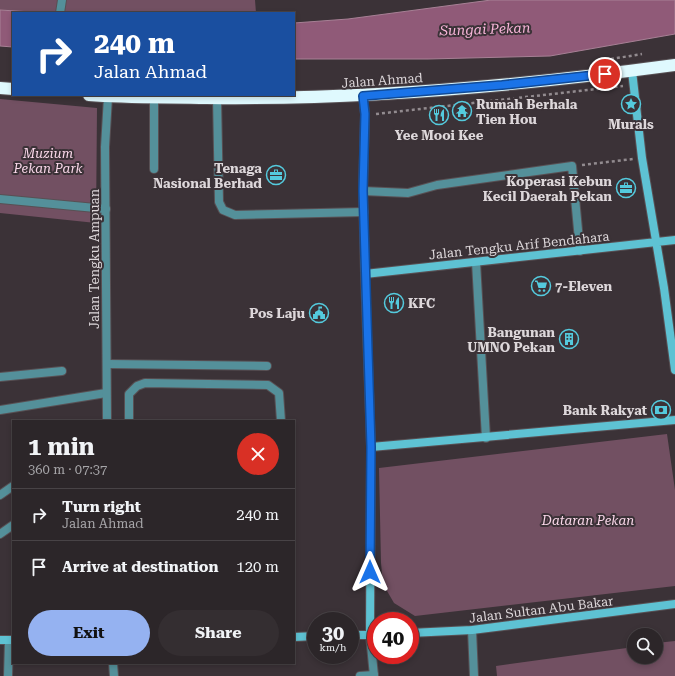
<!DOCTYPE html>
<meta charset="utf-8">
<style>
body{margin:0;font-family:"Roboto Serif",serif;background:#342e31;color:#f1f3f6;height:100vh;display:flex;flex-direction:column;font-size:15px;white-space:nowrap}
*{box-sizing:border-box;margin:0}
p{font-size:13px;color:#a6a5a8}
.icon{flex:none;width:22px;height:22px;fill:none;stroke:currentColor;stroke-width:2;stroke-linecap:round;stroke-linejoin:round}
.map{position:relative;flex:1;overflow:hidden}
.details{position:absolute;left:12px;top:420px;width:283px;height:244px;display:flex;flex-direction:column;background:#2c2629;border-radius:0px;box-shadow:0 2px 6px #0003,0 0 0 1px #484346}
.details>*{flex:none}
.banner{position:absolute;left:12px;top:12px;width:283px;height:84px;border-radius:0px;box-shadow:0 2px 6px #0003,0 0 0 1px #484346;background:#1a4fa0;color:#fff;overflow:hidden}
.fabs{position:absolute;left:627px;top:628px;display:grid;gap:8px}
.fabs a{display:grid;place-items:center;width:36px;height:36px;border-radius:50%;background:#2c2629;box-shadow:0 2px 6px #0003,0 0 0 1px #484346;font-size:20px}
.speed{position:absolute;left:307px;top:612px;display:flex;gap:8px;font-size:20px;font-weight:700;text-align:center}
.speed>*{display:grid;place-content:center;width:52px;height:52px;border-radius:50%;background:#2c2629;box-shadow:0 2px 6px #0003,0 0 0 1px #484346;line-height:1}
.speed small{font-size:10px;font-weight:400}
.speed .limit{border:6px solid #d22;background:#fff;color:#111}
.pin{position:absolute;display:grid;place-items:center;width:34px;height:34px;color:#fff;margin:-17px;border:2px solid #fff;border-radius:50%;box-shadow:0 1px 4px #0007}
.me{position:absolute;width:44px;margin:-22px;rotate:0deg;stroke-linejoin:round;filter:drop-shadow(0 0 3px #0008)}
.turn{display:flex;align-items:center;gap:14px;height:84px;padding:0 16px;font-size:18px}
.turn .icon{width:52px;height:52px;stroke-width:2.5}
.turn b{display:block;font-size:28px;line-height:34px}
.round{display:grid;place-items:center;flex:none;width:42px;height:42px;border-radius:21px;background:#342e31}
.summary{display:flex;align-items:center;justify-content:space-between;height:68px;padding:0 16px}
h1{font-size:24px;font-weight:700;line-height:30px}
.action{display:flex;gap:8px;margin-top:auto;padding:8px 16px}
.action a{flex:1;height:46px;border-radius:24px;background:#95b2f1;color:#111;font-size:16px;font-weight:700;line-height:46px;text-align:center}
.action a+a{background:#342e31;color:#f1f3f6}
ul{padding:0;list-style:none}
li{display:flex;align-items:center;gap:12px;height:52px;padding:0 16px;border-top:1px solid #484346}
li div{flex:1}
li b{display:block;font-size:15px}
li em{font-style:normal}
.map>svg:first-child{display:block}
.green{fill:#725062}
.water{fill:#905a78;stroke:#a78095}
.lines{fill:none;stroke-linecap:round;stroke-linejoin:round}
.lane-casing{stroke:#585054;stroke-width:10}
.street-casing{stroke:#585054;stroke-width:10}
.secondary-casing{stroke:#585054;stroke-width:10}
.highway-casing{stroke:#585054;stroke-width:14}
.path{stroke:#928b8f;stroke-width:2.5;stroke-dasharray:3 3;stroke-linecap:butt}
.lane{stroke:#54909a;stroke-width:8}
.street{stroke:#54909a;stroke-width:8}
.secondary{stroke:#5ec2d3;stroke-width:8}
.highway{stroke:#dff9fe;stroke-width:12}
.route-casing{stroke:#114b97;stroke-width:10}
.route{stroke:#1a73e8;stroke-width:7}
.labels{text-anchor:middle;stroke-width:4;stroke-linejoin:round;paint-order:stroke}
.street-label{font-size:13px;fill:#ddd7da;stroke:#3b3237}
.poi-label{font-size:13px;font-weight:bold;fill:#ddd7da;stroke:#3b3237;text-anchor:end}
.park-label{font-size:13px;font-style:italic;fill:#fcd9eb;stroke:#3b3237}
.water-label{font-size:14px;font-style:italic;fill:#f8b5d9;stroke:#3b3237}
</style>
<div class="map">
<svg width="675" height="676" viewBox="0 0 675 676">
<rect width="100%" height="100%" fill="#3b3237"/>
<path class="green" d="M0,0H255L256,13H48L0,10Z
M0,99L97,108L96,223L0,213Z
M667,434L675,490V586L415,616L394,603L383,584L381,563L379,468Z
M675,641V676H497L496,666L634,647V657H656V643Z"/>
<path class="water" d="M491,0H675V34L550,56L428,59H294V23L348,19Z
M0,10L48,13H13V47L0,46Z"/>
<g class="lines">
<defs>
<path id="lane" d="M60,13L62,0
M154,97V169
M217,98L219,202L223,210L235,215L364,212
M363,191L408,193L437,185L572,166L580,251
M0,199L106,209
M476,262L486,438
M107,364L267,366
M0,377L62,371
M0,410L106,393
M129,421V394L137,386L145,383L268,385L279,393L281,421
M0,495L13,486
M0,534L13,525
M472,630L474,676
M8,676L9,640
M360,676L374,675"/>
<path id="street" d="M107,421L105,147L108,97
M370,635L374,676
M113,663L114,676"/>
<path id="secondary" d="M632,71L642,158L664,288L675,370
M363,96L365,114L363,191L365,274L371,447L370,635
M365,274L675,240
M371,447L675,420
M410,633L472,630L675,604
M350,635H376
M294,637L316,636
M0,640H13"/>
<path id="highway" d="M0,88L13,89
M89,95C128,98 168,97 207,98C364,100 520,86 675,65"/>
</defs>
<use href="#lane" class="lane-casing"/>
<use href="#street" class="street-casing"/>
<use href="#secondary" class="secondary-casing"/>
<use href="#highway" class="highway-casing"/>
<path class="path" d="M605,60L642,54
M376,114L623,86
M582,165L633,159"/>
<use href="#lane" class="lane"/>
<use href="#street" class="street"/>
<use href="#secondary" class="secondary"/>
<use href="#highway" class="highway"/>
</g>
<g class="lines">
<defs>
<path id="route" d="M370,572L371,447L363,191L365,114L363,96L502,85L605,74"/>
</defs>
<use href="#route" class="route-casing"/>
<use href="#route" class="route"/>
</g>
<defs>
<symbol id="sight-ring" viewBox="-11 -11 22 22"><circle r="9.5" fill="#3b3237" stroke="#54cadd" stroke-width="1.5"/><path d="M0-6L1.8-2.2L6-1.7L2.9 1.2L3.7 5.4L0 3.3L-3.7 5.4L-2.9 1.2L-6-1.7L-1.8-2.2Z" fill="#54cadd"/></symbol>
<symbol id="temple-ring" viewBox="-11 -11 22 22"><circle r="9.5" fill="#3b3237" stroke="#54cadd" stroke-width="1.5"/><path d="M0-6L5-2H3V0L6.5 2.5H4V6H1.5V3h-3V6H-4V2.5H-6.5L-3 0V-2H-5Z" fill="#54cadd"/></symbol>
<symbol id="restaurant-ring" viewBox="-11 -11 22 22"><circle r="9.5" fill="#3b3237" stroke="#54cadd" stroke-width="1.5"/><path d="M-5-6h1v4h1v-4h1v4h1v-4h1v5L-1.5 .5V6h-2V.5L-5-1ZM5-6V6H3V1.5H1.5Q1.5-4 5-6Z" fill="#54cadd"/></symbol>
<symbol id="office-ring" viewBox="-11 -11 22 22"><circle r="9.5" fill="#3b3237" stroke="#54cadd" stroke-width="1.5"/><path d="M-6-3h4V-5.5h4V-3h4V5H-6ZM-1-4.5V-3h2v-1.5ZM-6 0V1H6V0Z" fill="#54cadd"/></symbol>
<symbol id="supermarket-ring" viewBox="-11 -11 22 22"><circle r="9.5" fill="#3b3237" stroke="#54cadd" stroke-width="1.5"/><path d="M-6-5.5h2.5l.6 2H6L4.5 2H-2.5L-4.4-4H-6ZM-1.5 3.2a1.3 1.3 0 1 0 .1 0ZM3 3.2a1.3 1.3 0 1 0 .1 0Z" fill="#54cadd"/></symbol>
<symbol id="civic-ring" viewBox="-11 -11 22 22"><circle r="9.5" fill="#3b3237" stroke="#54cadd" stroke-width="1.5"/><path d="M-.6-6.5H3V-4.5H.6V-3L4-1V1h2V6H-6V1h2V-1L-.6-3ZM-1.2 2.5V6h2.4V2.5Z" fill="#54cadd"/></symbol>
<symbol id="building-ring" viewBox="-11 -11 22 22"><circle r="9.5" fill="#3b3237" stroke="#54cadd" stroke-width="1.5"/><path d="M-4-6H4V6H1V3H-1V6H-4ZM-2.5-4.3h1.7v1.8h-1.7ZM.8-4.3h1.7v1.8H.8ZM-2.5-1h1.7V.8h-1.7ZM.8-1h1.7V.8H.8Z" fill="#54cadd"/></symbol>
<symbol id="bank-ring" viewBox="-11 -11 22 22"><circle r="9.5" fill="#3b3237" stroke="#54cadd" stroke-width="1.5"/><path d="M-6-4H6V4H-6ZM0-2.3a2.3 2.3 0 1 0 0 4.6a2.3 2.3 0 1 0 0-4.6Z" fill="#54cadd"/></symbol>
</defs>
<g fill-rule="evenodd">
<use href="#sight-ring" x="620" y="93" width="22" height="22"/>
<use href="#temple-ring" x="451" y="100" width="22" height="22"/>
<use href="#restaurant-ring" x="428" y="104" width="22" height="22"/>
<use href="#office-ring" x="265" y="164" width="22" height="22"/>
<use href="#office-ring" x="615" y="177" width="22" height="22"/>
<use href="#supermarket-ring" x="530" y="275" width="22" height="22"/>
<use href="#restaurant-ring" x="383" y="292" width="22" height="22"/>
<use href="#civic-ring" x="308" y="302" width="22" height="22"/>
<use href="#building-ring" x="558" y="328" width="22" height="22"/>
<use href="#bank-ring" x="650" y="399" width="22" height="22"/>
</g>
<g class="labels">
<g class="street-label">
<text transform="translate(382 80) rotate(-4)" y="5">Jalan Ahmad</text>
<text transform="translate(519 245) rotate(-6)" y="5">Jalan Tengku Arif Bendahara</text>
<text transform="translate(94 259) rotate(-90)" y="5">Jalan Tengku Ampuan</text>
<text transform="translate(541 609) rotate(-7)" y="5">Jalan Sultan Abu Bakar</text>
</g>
<g class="poi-label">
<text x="476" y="109" text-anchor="start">Rumah Berhala<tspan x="476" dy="15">Tien Hou</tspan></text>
<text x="631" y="129" text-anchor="middle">Murals</text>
<text x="439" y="140" text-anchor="middle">Yee Mooi Kee</text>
<text x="262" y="173">Tenaga<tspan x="262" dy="15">Nasional Berhad</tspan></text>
<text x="612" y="186">Koperasi Kebun<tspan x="612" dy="15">Kecil Daerah Pekan</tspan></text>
<text x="555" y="291" text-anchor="start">7-Eleven</text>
<text x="408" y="308" text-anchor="start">KFC</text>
<text x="305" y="318">Pos Laju</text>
<text x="555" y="337">Bangunan<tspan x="555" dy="15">UMNO Pekan</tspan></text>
<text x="647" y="415">Bank Rakyat</text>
</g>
<g class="park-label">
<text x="48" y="158">Muzium<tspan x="48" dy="15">Pekan Park</tspan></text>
<text x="588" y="525">Dataran Pekan</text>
</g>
<g class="water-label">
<text transform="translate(485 29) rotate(-2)" y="5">Sungai Pekan</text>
</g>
</g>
</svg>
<div class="fabs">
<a><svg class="icon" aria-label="search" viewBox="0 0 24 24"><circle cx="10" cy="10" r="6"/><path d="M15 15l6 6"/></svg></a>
</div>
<div class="speed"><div>30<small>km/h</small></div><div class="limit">40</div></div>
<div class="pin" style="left:605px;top:74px;background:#d93025"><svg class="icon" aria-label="arrive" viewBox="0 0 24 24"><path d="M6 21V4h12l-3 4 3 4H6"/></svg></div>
<svg class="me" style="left:370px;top:572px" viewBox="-20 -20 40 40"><path d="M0-17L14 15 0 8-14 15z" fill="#1a73e8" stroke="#fff" stroke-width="4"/></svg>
<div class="banner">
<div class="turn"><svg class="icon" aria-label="right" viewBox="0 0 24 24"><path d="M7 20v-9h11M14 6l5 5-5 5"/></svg><div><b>240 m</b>Jalan Ahmad</div></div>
</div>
<section class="details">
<div class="summary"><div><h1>1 min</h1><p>360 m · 07:37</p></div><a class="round" style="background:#d93025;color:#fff"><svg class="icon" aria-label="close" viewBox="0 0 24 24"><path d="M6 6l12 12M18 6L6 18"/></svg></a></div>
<ul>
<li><svg class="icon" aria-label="right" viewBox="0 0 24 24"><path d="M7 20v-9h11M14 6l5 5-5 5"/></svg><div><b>Turn right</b><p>Jalan Ahmad</p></div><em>240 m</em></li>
<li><svg class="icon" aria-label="arrive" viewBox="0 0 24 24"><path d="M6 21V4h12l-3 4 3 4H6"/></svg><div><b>Arrive at destination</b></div><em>120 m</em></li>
</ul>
<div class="action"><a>Exit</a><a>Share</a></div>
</section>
</div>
